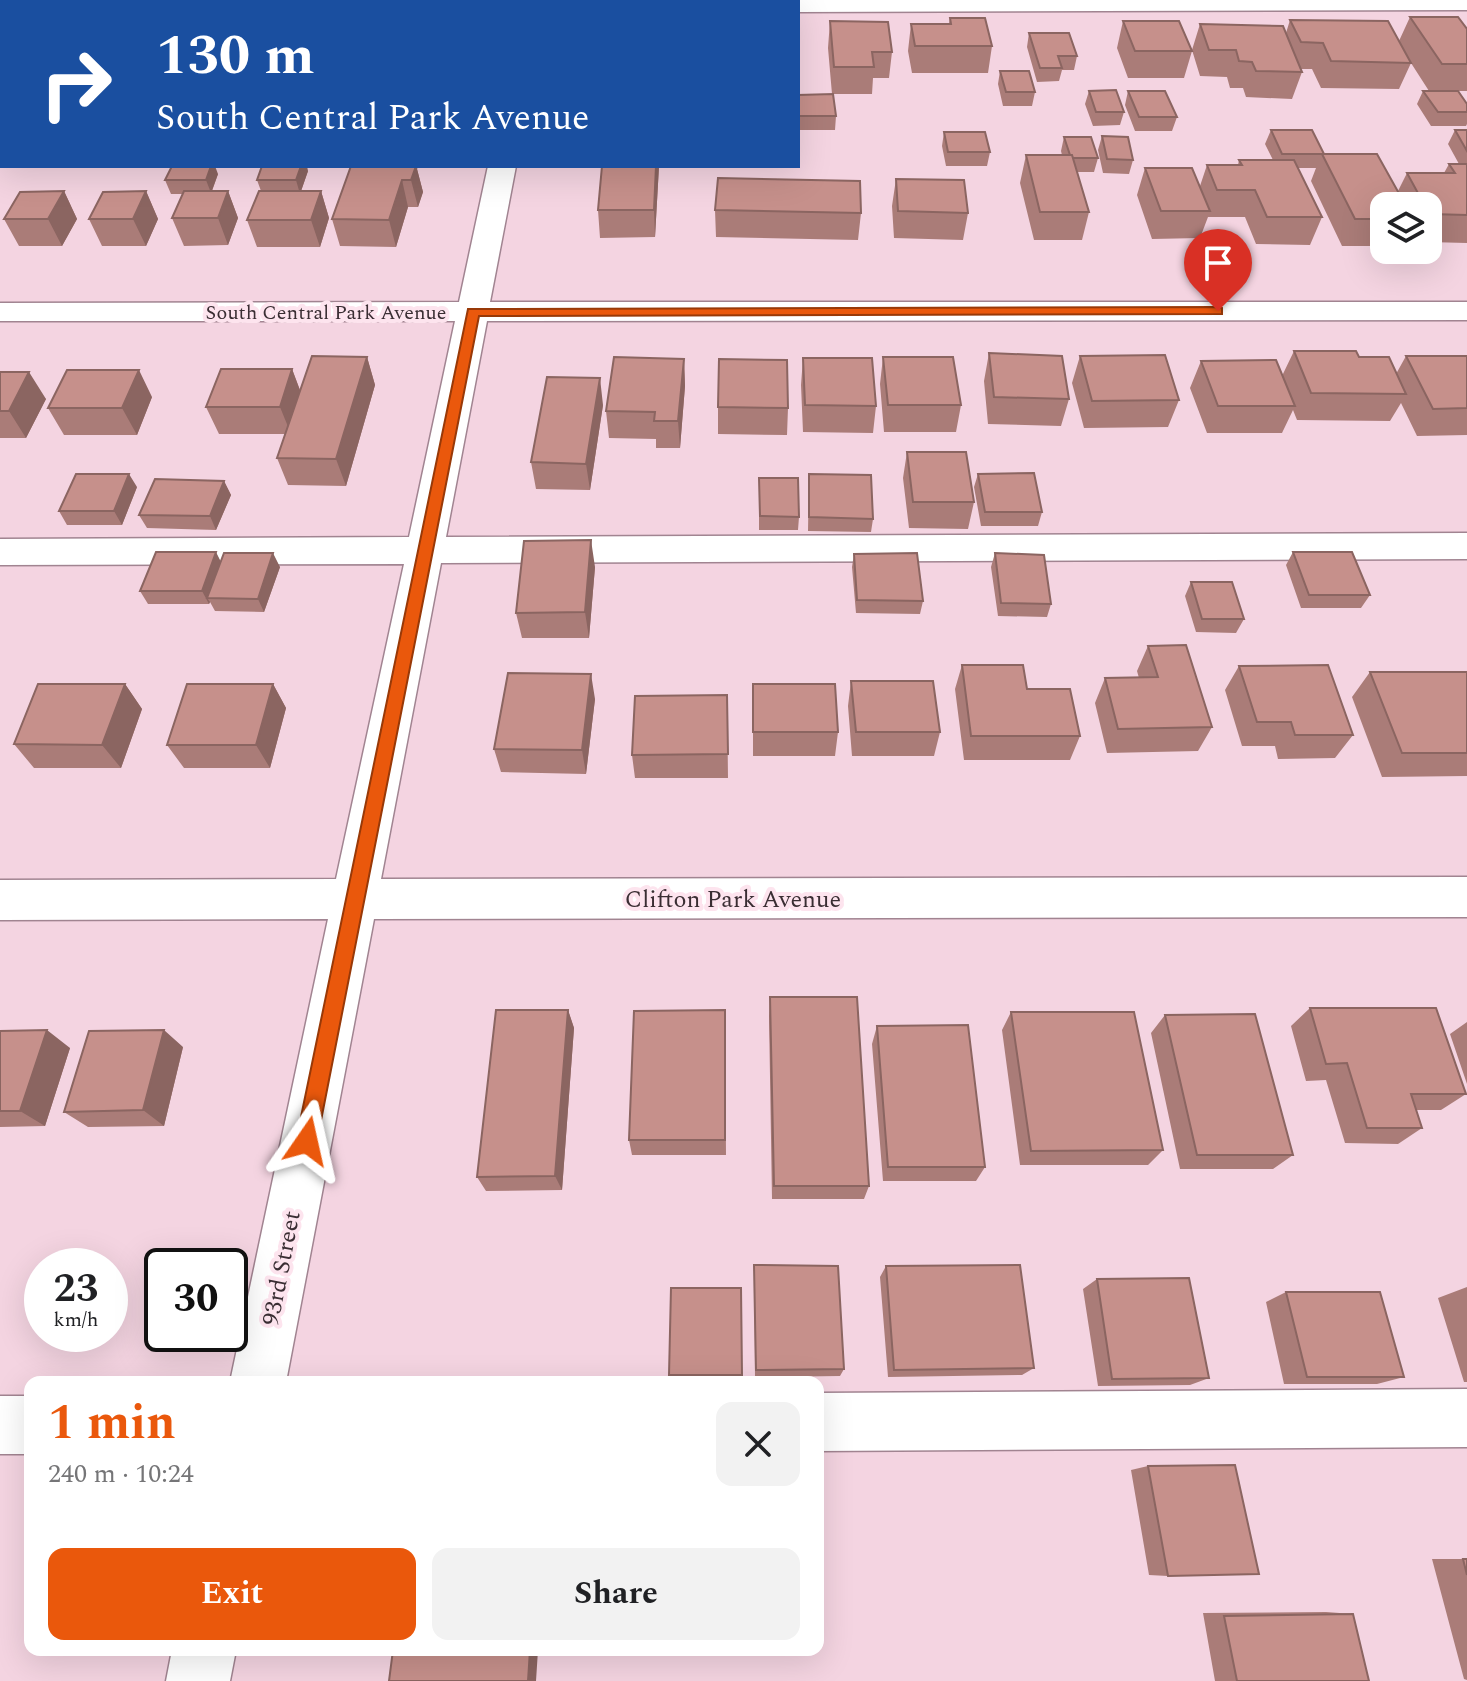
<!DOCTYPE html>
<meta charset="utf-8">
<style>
body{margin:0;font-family:Spectral,serif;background:#f2f2f2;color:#202124;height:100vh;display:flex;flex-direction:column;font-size:30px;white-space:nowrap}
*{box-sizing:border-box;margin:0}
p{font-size:26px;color:#757577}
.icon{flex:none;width:44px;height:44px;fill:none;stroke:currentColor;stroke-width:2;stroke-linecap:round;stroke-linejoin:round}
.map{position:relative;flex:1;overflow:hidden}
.panel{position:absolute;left:24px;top:1376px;width:800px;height:280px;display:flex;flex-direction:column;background:#fff;border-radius:16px;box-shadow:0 8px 32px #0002}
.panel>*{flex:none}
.hud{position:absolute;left:0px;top:0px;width:800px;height:168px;box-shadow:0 8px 32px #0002;background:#1a4fa0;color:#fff;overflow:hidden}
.controls{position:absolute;left:1370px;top:192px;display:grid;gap:16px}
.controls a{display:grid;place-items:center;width:72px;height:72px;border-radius:16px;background:#fff;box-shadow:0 8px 32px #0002;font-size:40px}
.speed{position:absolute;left:24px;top:1248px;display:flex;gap:16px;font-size:40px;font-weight:700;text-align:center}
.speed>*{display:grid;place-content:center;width:104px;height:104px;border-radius:50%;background:#fff;box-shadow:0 8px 32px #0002;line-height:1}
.speed small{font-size:20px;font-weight:400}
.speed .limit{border:4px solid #111;border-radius:12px;background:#fff;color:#111}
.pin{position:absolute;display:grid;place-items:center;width:68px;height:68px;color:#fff;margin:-82px -34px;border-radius:50% 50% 50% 0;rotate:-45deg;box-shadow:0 0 8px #0007}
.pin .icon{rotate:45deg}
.me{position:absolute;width:88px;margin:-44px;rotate:11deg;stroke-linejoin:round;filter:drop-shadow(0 0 6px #0008)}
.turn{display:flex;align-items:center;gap:28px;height:168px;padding:0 24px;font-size:36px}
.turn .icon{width:104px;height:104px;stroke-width:2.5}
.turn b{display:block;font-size:56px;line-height:68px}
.round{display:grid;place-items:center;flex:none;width:84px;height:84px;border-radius:16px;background:#f2f2f2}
.head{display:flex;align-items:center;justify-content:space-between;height:136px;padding:0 24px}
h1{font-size:48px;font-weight:700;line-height:60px;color:#ea580c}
.button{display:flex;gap:16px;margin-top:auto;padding:16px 24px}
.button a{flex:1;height:92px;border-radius:16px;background:#ea580c;color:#fff;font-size:32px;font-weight:700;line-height:92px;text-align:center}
.button a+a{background:#f2f2f2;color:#202124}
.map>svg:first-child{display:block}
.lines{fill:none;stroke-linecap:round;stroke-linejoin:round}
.minor-casing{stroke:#a18491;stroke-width:3}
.minor{fill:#fff;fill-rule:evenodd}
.wall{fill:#aa7c78}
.shaded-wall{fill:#8b6561}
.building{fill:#c6908b;stroke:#8b6561;stroke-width:2}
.route{fill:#ea580c;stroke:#983908;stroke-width:2}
.labels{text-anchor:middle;stroke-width:8;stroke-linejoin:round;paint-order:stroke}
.far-street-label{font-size:20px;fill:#3a2e33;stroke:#fde4ee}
.street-label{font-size:24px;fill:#3a2e33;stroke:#fde4ee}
</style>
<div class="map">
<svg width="1467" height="1681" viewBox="0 0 1467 1681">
<rect width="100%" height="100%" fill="#f4d4e1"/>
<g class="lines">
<defs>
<path id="minor" d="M524,0H548L523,2Z
M789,0H1467V10L798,12V2Z
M488,166H516L490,302H1467V320L487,321L446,537L1467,533V559L441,563L381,879L1467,877V917L374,919L286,1382H230L328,919L0,920V880L336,879L404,564L0,565V539L409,537L455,321H0V303L459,302Z
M1467,1389V1447L818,1451V1393Z
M0,1396H30V1454H0Z
M172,1650H236L230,1681H166Z"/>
</defs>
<use href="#minor" class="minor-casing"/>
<use href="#minor" class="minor"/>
</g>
<path class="wall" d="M1410,17L1467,29V91H1458L1467,104V124L1466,126H1431L1417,104L1423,91H1429L1411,63L1399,89L1321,88L1312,69H1300L1302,72L1292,99L1246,97L1243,88H1230L1227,77L1200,76L1192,50L1200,24L1286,33L1290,20L1399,41Z
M950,18L992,46L988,73H912L908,51L911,24H949Z
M830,21L892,52L889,78H873L872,94H832L828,48Z
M1123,21L1192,51L1184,78H1128L1117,48Z
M0,23H2V71H0Z
M1029,33L1077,56L1074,70H1062L1059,81L1037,82L1027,47Z
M1000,71L1035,92L1032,106H1003L998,84Z
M1089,91L1124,112L1120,125L1093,126L1085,104Z
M1128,91L1177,117L1172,131H1135L1125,105Z
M798,95L836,116L835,130H798Z
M1271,130L1324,154L1398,191L1407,173H1444L1449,164H1459L1448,144L1455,130H1467V243L1428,242V206H1384V246H1342L1311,181L1316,168H1298L1322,217L1310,245L1256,244L1245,217H1208L1200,238L1152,239L1137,195L1145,168L1200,186L1207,165H1238L1239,160H1273L1265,144Z
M944,132L990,152L987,166H946L942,146Z
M1102,136L1133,160L1129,174L1103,173L1098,150Z
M1064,137L1098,158L1094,172H1077L1089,212L1082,240H1034L1020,183L1026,155H1062L1061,151Z
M351,166H418L417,169L423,192L418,207H408L396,247L340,246L332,219Z
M659,166L655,237L600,238L598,210Z
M308,171L301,191H321L329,218L320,247H257L247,220L261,191L257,180Z
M218,174L212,191H228L238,218L228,245L184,246L172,218L183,194H171L165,180Z
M896,179L968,213L963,240L894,238L892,206Z
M64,191L77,219L62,246H19L4,219Z
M146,191L158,219L146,246H102L89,219Z
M715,210L861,213L858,240L716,237Z
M1294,351L1359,357L1396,374L1406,356H1467V435L1417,436L1401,403L1390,421L1297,420L1293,410L1282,433H1207L1190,388L1201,361L1282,376Z
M989,353L1069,399L1061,426L988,424L984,381Z
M1080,356L1179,400L1168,427L1084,428L1072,383Z
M367,357L375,385L346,486L288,485L277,458L285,434H219L206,407L292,369L300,390Z
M883,357L961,405L956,432H884L880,384Z
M803,358L876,406L873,433L803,432L801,385Z
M684,359L685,386L680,448H656V439L609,438L606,411Z
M0,372L46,399L26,438H0Z
M152,397L137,435H64L48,408Z
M603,405L590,490L536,489L531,462Z
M718,407L788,408L787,435L718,434Z
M907,452L974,502L968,529L909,528L903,478Z
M809,474L873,519L871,532L808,531Z
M978,474L1042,512L1038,526H981L974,487Z
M759,478L799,517L798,530H759Z
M224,481L231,495L216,530L147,528L139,515Z
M137,487L122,525H67L59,511Z
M1293,552L1370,595L1361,608H1301L1286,565Z
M995,553L1051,604L1047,617L998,616L991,567Z
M854,554L923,601L920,614L856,613L852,567Z
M221,562L280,567L264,612L215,611L210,602L209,604H148L140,591Z
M595,567L589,638H522L516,613Z
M1191,582L1244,619L1236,633L1196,632L1185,596Z
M1148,646L1212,727L1198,751L1107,753L1095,703L1105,678H1139L1137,671Z
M962,665L1027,689L1080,736L1070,760H964L955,689Z
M1239,666L1353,735L1335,758L1278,759L1275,746H1242L1225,690Z
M1370,672H1467V776L1382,777L1352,697Z
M851,681L940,732L934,756H852L848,706Z
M125,684L142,709L121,768H34L14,744Z
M273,684L286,708L270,768H184L167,745Z
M753,684L838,732L835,756H753Z
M727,695L728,778H635L632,755Z
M595,699L586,774L501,772L494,749Z
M770,997L869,1186L864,1199H772L769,1016Z
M1310,1008L1466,1094L1441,1110H1416L1422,1128L1398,1144L1345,1143L1326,1080L1306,1081L1291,1026Z
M568,1010L574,1028L562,1190L486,1191L477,1177Z
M725,1010L726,1155H632L629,1140Z
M1011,1012L1163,1150L1148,1165H1020L1002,1030Z
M1165,1015L1293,1155L1273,1169H1180L1151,1033Z
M1467,1022V1084L1450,1034Z
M877,1026L985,1167L976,1181H883L872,1044Z
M0,1031L70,1048L45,1126L0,1127Z
M183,1047L164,1126L88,1127L64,1112Z
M754,1265L844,1369L840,1376L755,1377Z
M886,1266L1034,1368L1022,1375L888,1377L880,1277Z
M1097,1279L1209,1378L1190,1385L1098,1386L1083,1289Z
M1467,1287V1382H1464L1438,1298Z
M741,1288L742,1379L671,1378L669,1375Z
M1286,1292L1404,1377L1377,1384H1284L1266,1302Z
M1148,1466L1168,1576L1149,1575L1131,1470Z
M1432,1559H1467V1680L1464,1679Z
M1326,1612L1353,1614L1369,1681H1215L1203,1613Z"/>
<path class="shaded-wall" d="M2,132V156L0,159V134Z
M211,166H215L218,174L211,193L206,180Z
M301,166H307L308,171L300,194L296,180Z
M404,166H418L417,169L423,192L418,207L411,180Z
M656,166H659L655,237L654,210Z
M402,180L408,207L396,247L389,220Z
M64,191L77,219L62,246L48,219Z
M146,191L158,219L146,246L133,219Z
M228,191L238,218L228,245L218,218Z
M321,191L329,218L320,247L311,220Z
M367,357L375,385L346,486L336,459Z
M684,359L685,386L680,448L678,421Z
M292,369L302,396L291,434L280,407Z
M139,370L152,397L137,435L122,408Z
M29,372L46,399L26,438L9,411Z
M600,378L603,405L590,490L586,464Z
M129,474L137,487L122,525L114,511Z
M224,481L231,495L216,530L210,516Z
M591,540L595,567L589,638L585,612Z
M216,552L223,566L207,598L210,602L209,604L202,591Z
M273,553L280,567L264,612L258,599Z
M591,674L595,699L586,774L582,750Z
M125,684L142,709L121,768L102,745Z
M273,684L286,708L270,768L256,745Z
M568,1010L574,1028L562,1190L555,1176Z
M47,1030L70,1048L45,1126L20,1111Z
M164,1030L183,1047L164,1126L143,1110Z
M530,1650H538L536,1681H528Z"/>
<path class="building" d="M1410,17H1458L1467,29V64H1442Z
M950,18H985L992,46H915L911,24H951Z
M1290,20L1388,21L1411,63L1331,61L1323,43L1301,42Z
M830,21L888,22L892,52H872L874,67H834Z
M1123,21H1179L1192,51H1135Z
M0,23H2V45H0Z
M1200,24L1283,26L1302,72L1256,71L1252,62L1239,61L1236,50H1209Z
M1029,33H1069L1077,56H1058L1062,68H1040Z
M1000,71H1029L1035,92H1006Z
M1116,90L1124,112H1096L1089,91Z
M1128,91H1165L1177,117H1139Z
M1423,91H1458L1467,104V112H1438Z
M833,94L836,116H798V95Z
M1271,130H1312L1324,154H1282Z
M1455,130H1467V151Z
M944,132H985L990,152H948Z
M1102,136L1128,137L1133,160L1107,159Z
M1064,137H1091L1098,158H1073L1072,155H1070Z
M1322,154H1377L1406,206H1384V219H1355Z
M1026,155H1072L1089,212H1040Z
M1239,160H1294L1322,217H1267L1255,190H1217L1207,165H1242Z
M1449,164H1467V215L1430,214L1428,212V206H1425L1407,173H1455Z
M172,166H211L206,180H165Z
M262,166H301L296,180H257Z
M351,166H416L411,180H402L389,220L332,219Z
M602,166H656L654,210H598Z
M1145,168H1192L1210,211H1161Z
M718,178L860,181L861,213L715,210Z
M896,179L964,180L968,213L898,211Z
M64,191L48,219H4L20,192Z
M146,191L133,219H89L103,192Z
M184,191H228L218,218H172Z
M259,191H321L311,220H247Z
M1294,351H1356L1359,357H1389L1406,394L1311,393Z
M989,353L1062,356L1069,399L994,397Z
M1165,355L1179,400L1092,401L1080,356Z
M312,356L367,357L336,459L277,458Z
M1406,356H1467V408L1433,409Z
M614,357L684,359L678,421H654L655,412L606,411Z
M883,357H953L961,405H888Z
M803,358H872L876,406L805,405Z
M719,359L787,360L788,408L718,407Z
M1276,360L1295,406H1218L1201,361Z
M221,369H292L280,407H206Z
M67,370H139L122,408H48Z
M0,372H29L9,411H0Z
M547,377L600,378L586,464L531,462Z
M907,452H966L974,502H913Z
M1034,473L1042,512H985L978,474Z
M76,474H129L114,511H59Z
M809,474L871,475L873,519L809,517Z
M759,478H798L799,517L760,516Z
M155,479L224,481L210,516L139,515Z
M591,540L585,612L516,613L524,541Z
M156,552H216L202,591H140Z
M1293,552H1352L1370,595H1309Z
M224,553H273L258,599L207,598Z
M917,553L923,601L857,600L854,554Z
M995,553L1044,555L1051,604L1001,603Z
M1191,582H1232L1244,619H1202Z
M1186,645L1212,727L1118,729L1105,678L1158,677L1148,646Z
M962,665H1023L1027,689H1070L1080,736H971Z
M1328,665L1353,735H1295L1291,722H1257L1239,666Z
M1370,672H1467V753H1402Z
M508,673L591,674L582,750L494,749Z
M851,681H933L940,732H856Z
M38,684H125L102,745L14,744Z
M187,684H273L256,745H167Z
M753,684H835L838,732H753Z
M727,695L728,754L632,755L635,696Z
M770,997H857L869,1186H774Z
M1310,1008H1436L1466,1094H1411L1422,1128H1367L1347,1063L1326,1064Z
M496,1010H568L555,1176L477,1177Z
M725,1010V1140H629L634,1011Z
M1011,1012H1134L1163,1150L1031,1151Z
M1255,1014L1293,1155H1197L1165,1015Z
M968,1025L985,1167H888L877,1026Z
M47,1030L20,1111H0V1031Z
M164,1030L143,1110L64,1112L89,1031Z
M754,1265L838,1266L844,1369L756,1370Z
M1020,1265L1034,1368L894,1370L886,1266Z
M1189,1278L1209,1378L1112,1379L1097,1279Z
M671,1288H741L742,1375H669Z
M1286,1292H1380L1404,1377H1307Z
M1235,1465L1259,1574L1168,1576L1148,1466Z
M1463,1559H1467V1575Z
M1353,1614L1369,1681H1237L1224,1616Z
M393,1650H530L528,1681H389Z"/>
<path class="route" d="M1218,307L1222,308V314L479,316L317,1141L314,1148L307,1151L299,1148L296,1141L468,309Z"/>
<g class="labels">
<g class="far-street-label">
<text x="326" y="319">South Central Park Avenue</text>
</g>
<g class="street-label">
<text x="733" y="907">Clifton Park Avenue</text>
<text transform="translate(281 1268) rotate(-79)" y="8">93rd Street</text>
</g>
</g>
</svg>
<div class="controls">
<a><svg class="icon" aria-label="layers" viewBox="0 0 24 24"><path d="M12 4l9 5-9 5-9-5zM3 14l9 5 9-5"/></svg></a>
</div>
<div class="speed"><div>23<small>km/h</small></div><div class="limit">30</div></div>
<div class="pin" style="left:1218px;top:311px;background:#d93025"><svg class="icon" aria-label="arrive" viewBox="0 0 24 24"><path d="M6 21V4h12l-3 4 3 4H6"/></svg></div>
<svg class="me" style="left:307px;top:1141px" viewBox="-20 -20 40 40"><path d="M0-17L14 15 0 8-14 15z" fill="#ea580c" stroke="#fff" stroke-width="4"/></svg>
<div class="hud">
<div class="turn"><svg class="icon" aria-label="right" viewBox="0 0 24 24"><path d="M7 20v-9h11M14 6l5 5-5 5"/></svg><div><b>130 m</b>South Central Park Avenue</div></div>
</div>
<section class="panel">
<div class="head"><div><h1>1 min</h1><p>240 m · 10:24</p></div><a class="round"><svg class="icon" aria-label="close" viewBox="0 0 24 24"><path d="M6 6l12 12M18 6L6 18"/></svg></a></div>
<div class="button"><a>Exit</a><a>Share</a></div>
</section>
</div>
